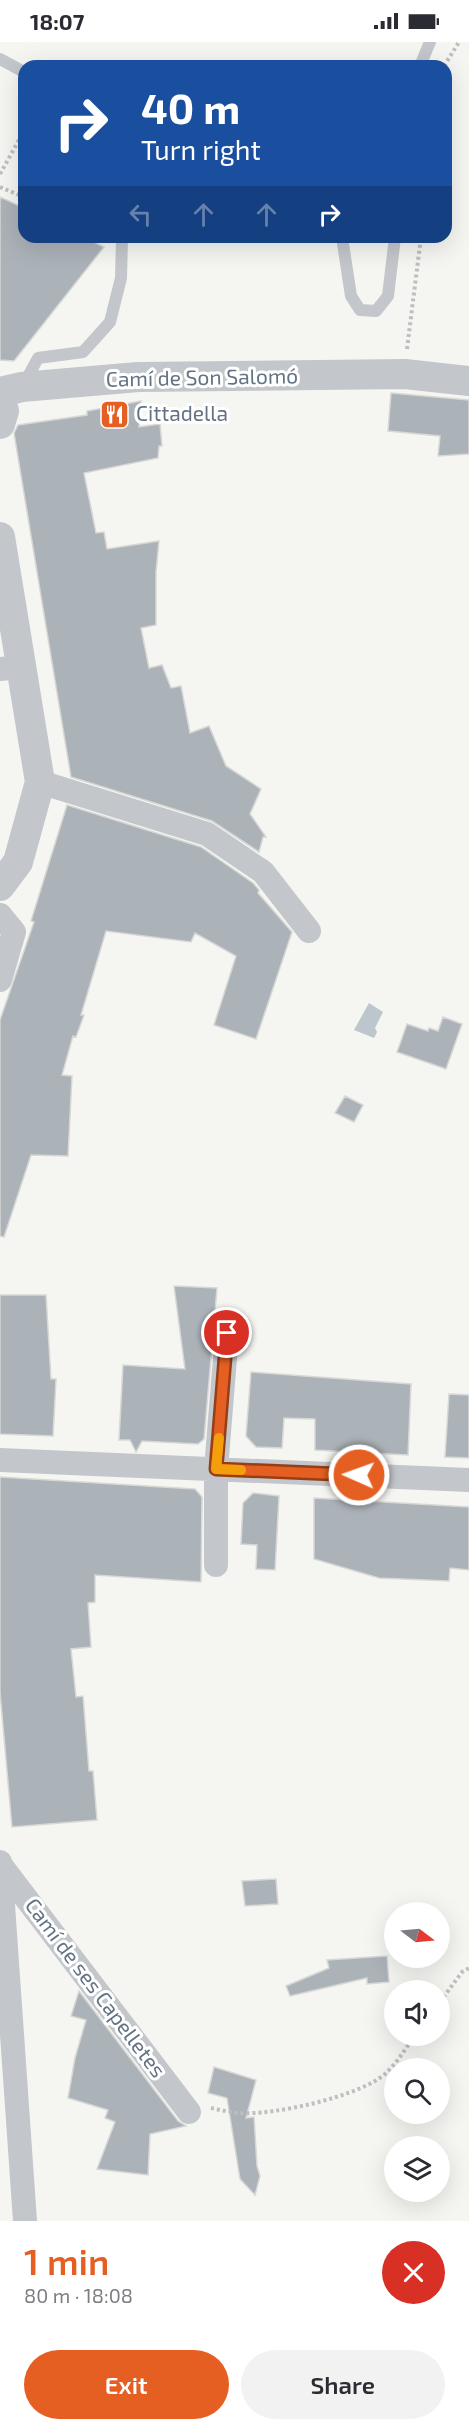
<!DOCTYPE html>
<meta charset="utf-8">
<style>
body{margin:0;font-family:"Exo 2",sans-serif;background:#f2f2f3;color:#2b2b33;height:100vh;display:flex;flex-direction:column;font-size:22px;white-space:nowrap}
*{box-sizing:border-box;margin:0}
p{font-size:20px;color:#7c7c81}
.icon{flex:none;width:33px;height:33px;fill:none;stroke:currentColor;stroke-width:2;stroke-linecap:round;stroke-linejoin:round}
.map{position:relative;height:2179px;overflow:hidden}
.sheet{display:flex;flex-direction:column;background:#fff;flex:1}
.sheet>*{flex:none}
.top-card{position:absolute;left:18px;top:18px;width:434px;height:183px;border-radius:18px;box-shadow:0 6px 24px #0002;background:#1a4fa0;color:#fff;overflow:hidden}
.needle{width:39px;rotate:106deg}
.fabs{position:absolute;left:384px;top:1860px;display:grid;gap:12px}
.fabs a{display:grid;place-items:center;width:66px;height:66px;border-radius:50%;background:#fff;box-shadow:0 6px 24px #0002;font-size:30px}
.pin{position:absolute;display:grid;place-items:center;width:51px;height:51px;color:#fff;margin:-26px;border:3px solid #fff;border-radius:50%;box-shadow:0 2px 6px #0007}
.me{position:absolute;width:66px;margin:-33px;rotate:272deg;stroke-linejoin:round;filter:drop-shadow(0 0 4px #0008)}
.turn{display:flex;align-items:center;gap:21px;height:126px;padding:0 24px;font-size:27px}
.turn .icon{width:78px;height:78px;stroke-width:2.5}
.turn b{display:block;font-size:42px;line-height:51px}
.lanes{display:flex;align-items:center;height:57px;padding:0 24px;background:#0003;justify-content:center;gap:30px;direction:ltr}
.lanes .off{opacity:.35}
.round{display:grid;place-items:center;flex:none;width:63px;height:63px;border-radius:32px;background:#f2f2f3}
.head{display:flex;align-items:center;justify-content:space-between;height:102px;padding:0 24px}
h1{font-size:36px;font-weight:600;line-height:45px;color:#e65f22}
.button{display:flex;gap:12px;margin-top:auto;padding:12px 24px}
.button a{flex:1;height:69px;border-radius:36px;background:#e65f22;color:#fff;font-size:24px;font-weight:600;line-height:69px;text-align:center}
.button a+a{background:#f2f2f3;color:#2b2b33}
.status{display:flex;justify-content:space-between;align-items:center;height:42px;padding:0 30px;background:#fff;direction:ltr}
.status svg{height:16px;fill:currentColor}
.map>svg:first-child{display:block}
.water{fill:#bcc6cc}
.building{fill:#abb2b8;stroke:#d7d7d5;stroke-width:1.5}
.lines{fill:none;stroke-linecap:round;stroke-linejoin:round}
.path{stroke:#bdbfc1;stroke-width:4;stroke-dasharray:3 3;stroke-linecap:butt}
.service{stroke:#c3c6ca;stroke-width:12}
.minor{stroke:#c3c6ca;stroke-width:24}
.tertiary{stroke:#c3c6ca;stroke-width:30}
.route-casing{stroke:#963e16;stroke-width:15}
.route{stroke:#e65f22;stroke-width:10}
.slow{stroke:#f59e0b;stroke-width:10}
.labels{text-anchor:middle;stroke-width:6;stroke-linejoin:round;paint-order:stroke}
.street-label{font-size:21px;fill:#647384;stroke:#fff}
.poi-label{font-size:21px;fill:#647384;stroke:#fff;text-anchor:start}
</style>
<div class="status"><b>18:07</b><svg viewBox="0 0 49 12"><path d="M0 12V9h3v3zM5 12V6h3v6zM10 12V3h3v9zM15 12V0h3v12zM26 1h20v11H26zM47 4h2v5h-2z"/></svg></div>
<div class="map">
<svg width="469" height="2179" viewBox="0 0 469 2179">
<rect width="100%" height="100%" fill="#f5f6f2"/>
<path class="water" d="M369,961L383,970L375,986L377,990L374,996L354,988Z"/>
<path class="building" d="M0,155L24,166V195H84L104,205L14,319L0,318Z
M391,351L469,358V412L438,414L440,394L388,389Z
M141,359L139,385L160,382L162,404H159L158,416L84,431L96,491L104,490L107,507L159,499L156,530V583L141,586L149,626L162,623L171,646L181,644L190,691L209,684L226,724L261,747L250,772L266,795H263L259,810L212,779L71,735L14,391L18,383L87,373V369Z
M67,763L201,805L253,841L259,848L258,851L292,890L256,997L214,983L236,914L195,891L191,900L106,889L81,973H84L76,995L73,994L62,1033L72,1034L68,1114L31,1113L4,1195L0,1194V978L34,880L31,879Z
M443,975L462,982L446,1027L397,1010L407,982L428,989L429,986L438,989Z
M345,1054L363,1063L354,1080L335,1071Z
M174,1244L217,1246L204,1397L198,1402L142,1399L136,1410L130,1398H119L123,1323L185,1327Z
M0,1253H46L51,1337H56L53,1394L0,1392Z
M251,1330L411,1342L408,1413L315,1408V1377L284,1376L282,1406L256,1405L246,1394Z
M449,1352L469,1353V1416L445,1415Z
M0,1435L195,1447L202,1455L201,1540L95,1533V1560L88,1561L91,1605L71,1607L76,1655L83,1654L89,1729H93L97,1778L12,1785L0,1650Z
M253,1451L279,1454L275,1528L256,1527L257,1503L241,1502L243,1461Z
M314,1456L469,1465V1528L450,1526L449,1539L379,1536L314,1517Z
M276,1837L278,1862L245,1864L242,1839Z
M387,1914L389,1940L367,1942V1936L290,1954L286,1944L329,1926L327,1918Z
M79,1949L178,2079L186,2084L150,2092L148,2133L97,2127L115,2080L105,2076L108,2068L68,2056L75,2016L86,1978L71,1974Z
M214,2025L256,2038L246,2076L254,2075L257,2124L260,2134L255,2153L240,2137L227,2056L208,2051Z"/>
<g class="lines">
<path class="path" d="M444,24L459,0
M0,132L24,89
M0,145L24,155
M407,307L421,195
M440,1960L462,1930L469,1926
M211,2066C220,2068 229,2070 238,2071C271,2074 364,2054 387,2030C398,2020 406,2005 415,1994"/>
<path class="service" d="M0,17L24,30
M420,24L430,0
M342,195L351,254L360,268L376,269L388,254L395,195
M24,342L38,316L83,310L110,280L121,236L122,197L120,195"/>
<path class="minor" d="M0,627L21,625
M40,740L207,792L263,830L309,889
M0,873L14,890L0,938
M0,1418L469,1438
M216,1523V1427L227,1291
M0,1820L25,2179
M0,1822L189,2070"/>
<path class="tertiary" d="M0,350L22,345L138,335L405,332L469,339
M0,354L4,369L0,382
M0,495L40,740L18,820L0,844"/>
</g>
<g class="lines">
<defs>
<path id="route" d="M227,1291L216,1427L359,1433"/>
</defs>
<use href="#route" class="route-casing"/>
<use href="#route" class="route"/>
<path class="slow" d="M219,1396L216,1427L241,1428"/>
</g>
<defs>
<symbol id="restaurant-square" viewBox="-11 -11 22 22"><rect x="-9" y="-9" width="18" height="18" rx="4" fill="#e65f22" stroke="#fff"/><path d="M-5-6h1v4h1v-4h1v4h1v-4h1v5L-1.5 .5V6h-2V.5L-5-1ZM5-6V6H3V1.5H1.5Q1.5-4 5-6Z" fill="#fff"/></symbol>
</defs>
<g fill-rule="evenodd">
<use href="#restaurant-square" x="98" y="356" width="33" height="33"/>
</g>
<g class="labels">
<g class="street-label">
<text transform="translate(202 336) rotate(-1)" y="7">Camí de Son Salomó</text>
<text transform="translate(95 1946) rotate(53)" y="7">Camí de ses Capelletes</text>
</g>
<g class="poi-label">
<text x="136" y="379">Cittadella</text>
</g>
</g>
</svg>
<div class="fabs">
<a><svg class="needle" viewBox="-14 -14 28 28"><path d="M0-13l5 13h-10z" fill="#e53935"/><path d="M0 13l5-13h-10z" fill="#7c7c81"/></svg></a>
<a><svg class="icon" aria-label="sound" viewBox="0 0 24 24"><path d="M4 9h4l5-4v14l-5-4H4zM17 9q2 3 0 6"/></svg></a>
<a><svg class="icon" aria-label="search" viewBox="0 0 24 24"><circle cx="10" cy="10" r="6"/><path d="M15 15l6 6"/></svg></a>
<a><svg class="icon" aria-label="layers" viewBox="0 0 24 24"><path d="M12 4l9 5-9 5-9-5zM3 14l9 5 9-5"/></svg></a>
</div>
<div class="pin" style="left:227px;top:1291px;background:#d93025"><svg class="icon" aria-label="arrive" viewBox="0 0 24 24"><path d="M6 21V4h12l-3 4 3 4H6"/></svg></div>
<svg class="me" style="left:359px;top:1433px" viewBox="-20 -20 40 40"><circle r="17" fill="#e65f22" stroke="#fff" stroke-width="3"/><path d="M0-11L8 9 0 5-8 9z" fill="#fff"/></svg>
<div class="top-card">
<div class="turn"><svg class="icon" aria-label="right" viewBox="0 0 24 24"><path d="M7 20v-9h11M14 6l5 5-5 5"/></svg><div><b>40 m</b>Turn right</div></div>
<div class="lanes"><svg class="icon off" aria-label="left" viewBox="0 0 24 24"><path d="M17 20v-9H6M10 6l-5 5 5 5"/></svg><svg class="icon off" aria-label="ahead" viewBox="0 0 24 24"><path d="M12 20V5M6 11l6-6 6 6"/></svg><svg class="icon off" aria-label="ahead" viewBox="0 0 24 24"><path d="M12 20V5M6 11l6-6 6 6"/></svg><svg class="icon" aria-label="right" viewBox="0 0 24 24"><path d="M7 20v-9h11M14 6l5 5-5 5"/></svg></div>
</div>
</div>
<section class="sheet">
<div class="head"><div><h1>1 min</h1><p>80 m · 18:08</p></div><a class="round" style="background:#d93025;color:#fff"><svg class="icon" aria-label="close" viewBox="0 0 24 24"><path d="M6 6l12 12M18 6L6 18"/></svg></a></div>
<div class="button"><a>Exit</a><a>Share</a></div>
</section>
